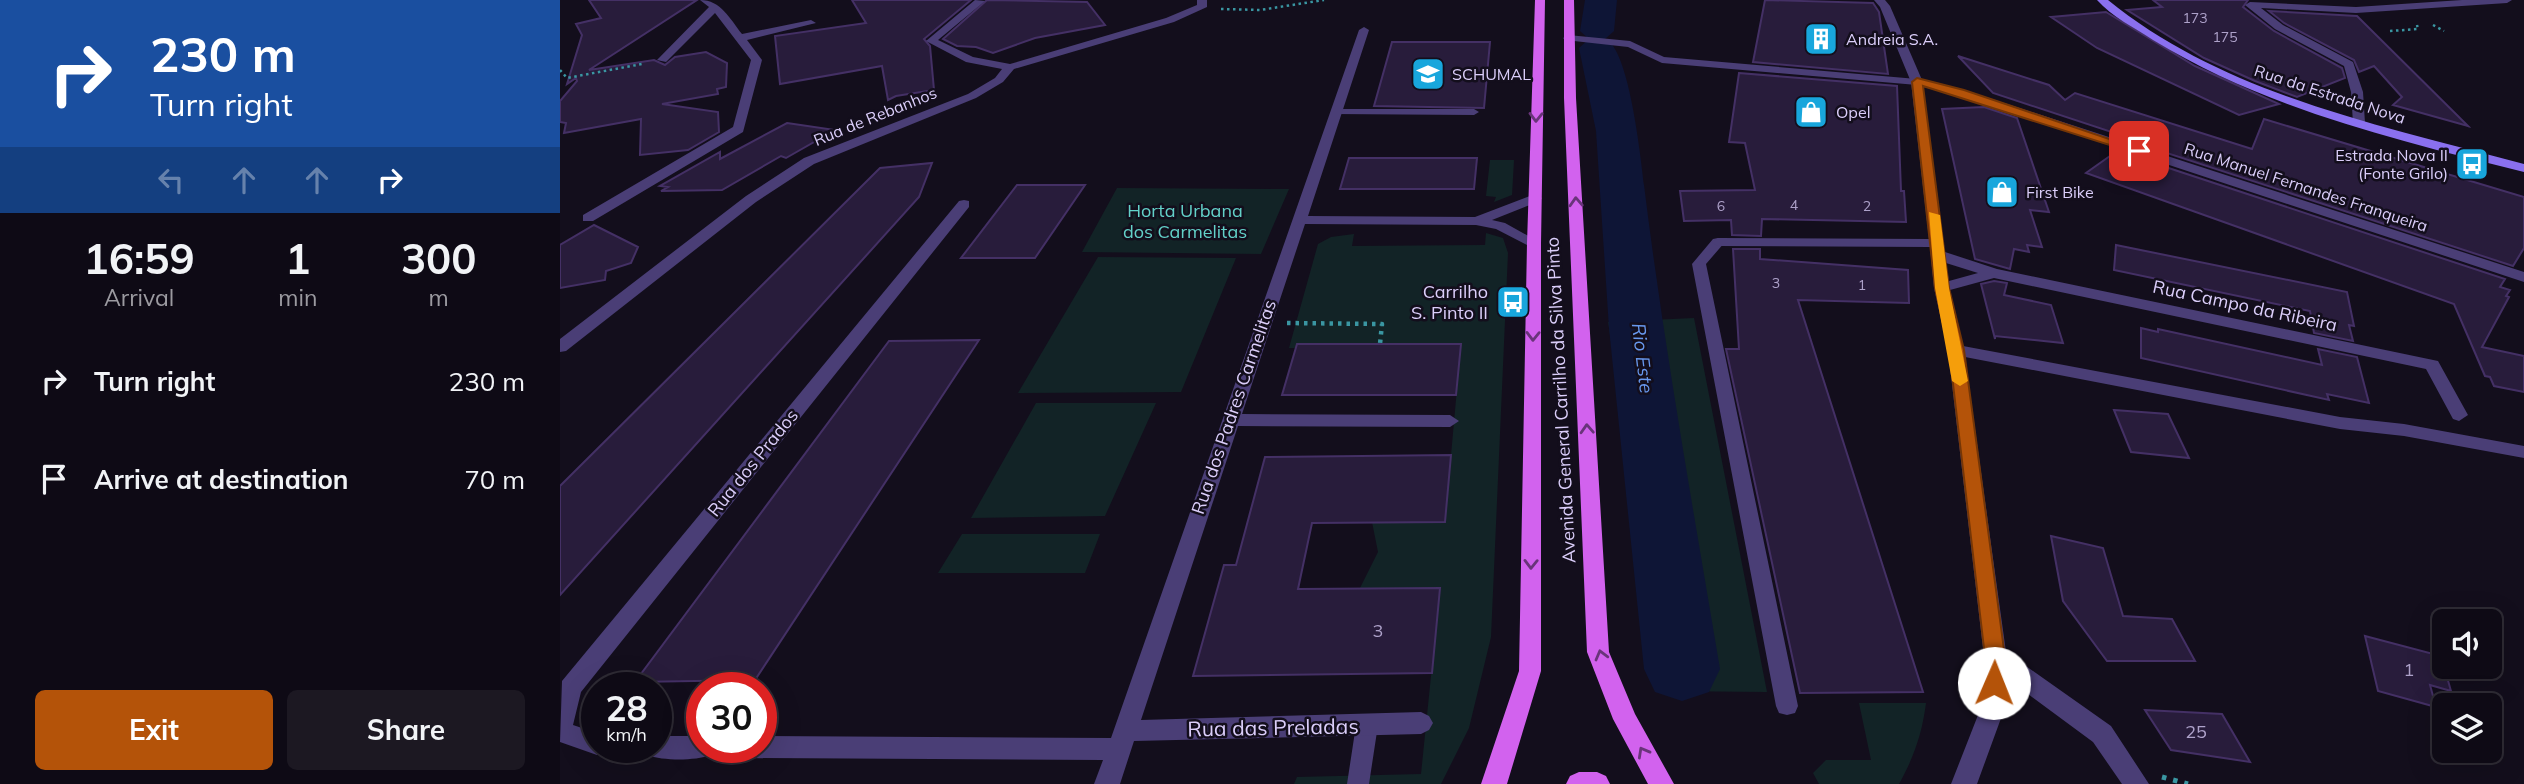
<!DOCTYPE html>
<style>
body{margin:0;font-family:Mulish,sans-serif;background:#1c1822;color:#f1f3f6;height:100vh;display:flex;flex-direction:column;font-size:26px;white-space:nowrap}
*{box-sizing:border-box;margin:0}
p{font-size:23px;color:#9b9aa0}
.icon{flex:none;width:38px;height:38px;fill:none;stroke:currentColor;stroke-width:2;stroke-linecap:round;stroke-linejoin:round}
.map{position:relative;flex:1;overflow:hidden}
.side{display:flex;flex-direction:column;background:#0e0a15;width:560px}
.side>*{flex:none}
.hud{background:#1a4fa0;color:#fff;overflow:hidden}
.controls{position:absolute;left:1872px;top:609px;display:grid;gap:14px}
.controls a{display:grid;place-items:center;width:70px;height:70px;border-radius:10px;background:#0e0a15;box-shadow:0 7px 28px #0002,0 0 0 2px #2e2b34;font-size:35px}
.speed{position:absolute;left:21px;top:672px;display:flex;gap:14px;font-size:35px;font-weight:700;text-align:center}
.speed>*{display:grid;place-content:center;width:91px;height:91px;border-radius:50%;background:#0e0a15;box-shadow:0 7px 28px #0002,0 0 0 2px #2e2b34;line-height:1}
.speed small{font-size:18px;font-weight:400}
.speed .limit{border:10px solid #d22;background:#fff;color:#111}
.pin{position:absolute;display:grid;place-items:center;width:60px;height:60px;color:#fff;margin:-30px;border-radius:14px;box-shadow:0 4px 10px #0006}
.me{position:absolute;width:77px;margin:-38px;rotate:1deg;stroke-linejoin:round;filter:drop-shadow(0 0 5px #0008)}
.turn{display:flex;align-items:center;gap:24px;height:147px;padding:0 35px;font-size:32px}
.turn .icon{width:91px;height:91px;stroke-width:2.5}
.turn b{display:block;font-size:49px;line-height:60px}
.lanes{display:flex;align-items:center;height:66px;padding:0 35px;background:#0003;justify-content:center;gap:35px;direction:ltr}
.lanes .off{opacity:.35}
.eta{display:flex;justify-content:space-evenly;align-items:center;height:119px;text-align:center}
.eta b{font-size:42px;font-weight:700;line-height:49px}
.action{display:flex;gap:14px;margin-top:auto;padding:14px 35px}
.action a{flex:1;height:80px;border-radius:10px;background:#b45309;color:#fff;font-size:28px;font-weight:700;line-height:80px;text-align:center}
.action a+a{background:#1c1822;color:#f1f3f6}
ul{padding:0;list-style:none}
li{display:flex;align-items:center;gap:21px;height:98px;padding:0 35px}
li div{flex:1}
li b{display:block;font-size:26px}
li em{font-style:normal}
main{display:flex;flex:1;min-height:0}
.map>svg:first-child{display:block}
.green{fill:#122326}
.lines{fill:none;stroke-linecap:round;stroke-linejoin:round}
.river{fill:#0e1536;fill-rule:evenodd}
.building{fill:#281c3b;stroke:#443065;stroke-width:2}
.path-far2{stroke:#3a96a2;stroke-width:2.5;stroke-dasharray:2.5 3.5;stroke-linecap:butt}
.path-far1{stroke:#3a96a2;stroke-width:4.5;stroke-dasharray:3.5 5;stroke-linecap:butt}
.path{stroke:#3a96a2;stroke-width:5;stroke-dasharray:4.5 7;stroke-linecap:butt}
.lane{fill:#4a3e76;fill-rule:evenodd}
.street{fill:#4a3e76;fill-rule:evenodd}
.secondary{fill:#8a70ef;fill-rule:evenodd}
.primary{fill:#d262ee;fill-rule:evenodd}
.oneway{stroke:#69347a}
.route{fill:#b45309;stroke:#753606;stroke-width:2}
.slow{fill:#f59e0b}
.labels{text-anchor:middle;stroke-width:5;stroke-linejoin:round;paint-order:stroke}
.number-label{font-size:14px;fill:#aea2ca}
.far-poi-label{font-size:16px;fill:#dbcefa;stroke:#130e1c;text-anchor:start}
.far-street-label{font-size:16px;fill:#dbcefa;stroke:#130e1c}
.park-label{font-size:18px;fill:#63d1c9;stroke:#130e1c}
.poi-label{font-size:18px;fill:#dbcefa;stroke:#130e1c;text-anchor:end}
.street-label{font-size:18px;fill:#dbcefa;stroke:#130e1c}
.near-number-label{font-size:18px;fill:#aea2ca}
.water-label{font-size:19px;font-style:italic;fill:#6898ee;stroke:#130e1c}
.near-street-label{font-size:21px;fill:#dbcefa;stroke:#130e1c}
</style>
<main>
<section class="side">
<div class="hud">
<div class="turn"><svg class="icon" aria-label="right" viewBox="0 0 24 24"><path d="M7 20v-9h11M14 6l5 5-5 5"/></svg><div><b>230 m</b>Turn right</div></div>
<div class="lanes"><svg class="icon off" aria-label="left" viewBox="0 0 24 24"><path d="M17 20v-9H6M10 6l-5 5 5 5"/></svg><svg class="icon off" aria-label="ahead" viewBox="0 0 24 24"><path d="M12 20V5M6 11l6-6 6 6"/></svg><svg class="icon off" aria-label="ahead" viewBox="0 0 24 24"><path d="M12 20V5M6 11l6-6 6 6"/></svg><svg class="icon" aria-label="right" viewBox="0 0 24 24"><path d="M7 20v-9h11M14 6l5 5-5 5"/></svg></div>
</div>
<div class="eta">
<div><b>16:59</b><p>Arrival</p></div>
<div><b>1</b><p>min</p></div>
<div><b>300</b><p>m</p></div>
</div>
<ul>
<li><svg class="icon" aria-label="right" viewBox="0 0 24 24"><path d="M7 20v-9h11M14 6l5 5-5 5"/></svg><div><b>Turn right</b></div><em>230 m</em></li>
<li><svg class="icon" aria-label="arrive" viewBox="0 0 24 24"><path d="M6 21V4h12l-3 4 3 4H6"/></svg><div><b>Arrive at destination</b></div><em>70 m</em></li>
</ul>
<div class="action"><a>Exit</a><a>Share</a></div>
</section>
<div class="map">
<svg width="1964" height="784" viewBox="0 0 1964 784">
<rect width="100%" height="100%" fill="#130e1c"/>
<path class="green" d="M930,160H954L952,195L934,202L936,197L926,196Z
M557,188L729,189L701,254L522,252Z
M926,233L943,238L948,253L931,637L909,728L881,784H734L737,777L861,774L880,588H800L818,552L812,522H885L901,344H737L736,348H729L758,244L771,237L794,234L792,246L925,245Z
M538,257L676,258L621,392L458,393Z
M1134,318L1207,692L1105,691L1048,322Z
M476,403H596L545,516L411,518Z
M402,534H540L525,573H378Z
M1299,703H1366C1362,734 1354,757 1339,784H1259L1253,773L1266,760H1311Z"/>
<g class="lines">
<path class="river" d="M1025,0H1057L1054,31L1045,39C1069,47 1081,159 1084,185C1104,347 1133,508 1160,669L1149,692L1122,701L1095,692L1084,669L1049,328L1036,131L1019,48L1029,39L1020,31Z"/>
</g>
<path class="building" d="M29,0H137L29,70L94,60L105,65L115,57L146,52L167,63L166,87L157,89L158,94L102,104L158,112L159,132L128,150L80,155L81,119L4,133L6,123L0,122V101L17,81L16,78L7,84L22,35L16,24L41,18Z
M292,0H411L364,39L370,46L374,90L336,96L328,100L322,66L220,84L215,36L306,23Z
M427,0L527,2L545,25L475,38L433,53L416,47L397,46L383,39Z
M1205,0L1313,3L1319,12L1328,74L1193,62Z
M1593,0H1688L1683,7L1714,31L1782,68L1785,78L1737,97L1695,81L1644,58L1567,10L1602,7Z
M1709,11L1797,16L1908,126L1833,105L1842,97L1814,66L1799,72L1794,60L1724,23Z
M1546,12L1635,66L1719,104L1679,115L1537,48L1491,17Z
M832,42H930L924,108L814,106Z
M1398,56L1489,85L1505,100L1515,93L1692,149L1704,119L1964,197V248L1953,266L1570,141L1573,139L1433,93Z
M1179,73L1337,86L1341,191H1344L1346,222L1202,219L1201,236L1172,235L1171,220L1124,221L1120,191L1195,190L1185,143L1169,142Z
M1424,107L1457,118L1489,212L1470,210L1482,247L1467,245L1469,252L1454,249L1450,269L1415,259L1382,109Z
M227,123L275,130L226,158L221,156L162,190L101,191L108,187L100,186L160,152V159Z
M1557,151L1945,279L1940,287L1950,290L1946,296L1949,297L1922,347L1964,356V392L1934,386L1930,377L1925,376L1894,304L1526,173Z
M789,158H917L914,189H780Z
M372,163L359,197L0,595V486L320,168Z
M457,185H525L475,258H401Z
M34,225L78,247L71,263L46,271L45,280L0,288V245Z
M1556,245L1787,292L1794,326L1789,325L1793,341L1754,333L1750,311L1554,270Z
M1173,249H1200V259L1348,270L1349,303L1238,300L1363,692L1240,693L1166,349H1179Z
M1434,281L1447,283L1444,295L1491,305L1503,343L1435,336V339L1421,284Z
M1581,328L1598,332V329L1762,365L1758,349L1797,357L1809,403L1767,394L1769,400L1581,358Z
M419,340L195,680L75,682L329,341Z
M737,344H901L896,395H722Z
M1554,410L1608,414L1629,458L1571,452Z
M891,455L885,522L752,523L738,589L880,588L872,673L633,676L664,565H676L705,457Z
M1491,536L1543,548L1563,616L1612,619L1635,661H1547L1503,601Z
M1805,636L1881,656L1891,691L1870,685L1876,707L1818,691Z
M1585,710L1662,714L1690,762L1611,750Z"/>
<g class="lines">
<path class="path-far2" d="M661,9L700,10L764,0
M1873,25L1884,31
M1830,31L1858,29L1857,25
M0,70L7,78L82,64"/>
<path class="path-far1" d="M727,323L822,324L820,344"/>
<path class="path" d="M1602,777L1628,784"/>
<path class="lane" d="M1008,35L1070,41L1104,57L1357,79L1362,82L1357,85L1102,63L1068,47L1005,40L1003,38Z
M776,109H914L919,112L914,115L772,114L771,112Z
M1158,238L1165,242L1146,264L1238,706L1235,713L1227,715L1219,713L1216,706L1132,264L1153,239Z
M807,715L815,718L818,725L809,784H787L796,725L799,718Z"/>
<path class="street" d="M140,0C161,0 170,19 182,34L251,20L256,23L187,40L202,60L183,132L33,221H23V215L173,127L191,60L155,13L106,62L97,60L149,7Z
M415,0L425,1L378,40L413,57L450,64L606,18L637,5V0H647V7L614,22L454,69L443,82L416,98L254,164L196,202L6,351L0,352V339L186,196L244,158L408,94L435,78L442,69L406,62L366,41Z
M1314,0H1325L1330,6L1362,80L1404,90L1964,272V282L1397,95L1363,87L1385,252L1437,269L1878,361L1908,415L1899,421L1893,419L1866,369L1434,278L1390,290L1403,346L1780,417L1844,424L1964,446V458L1844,436L1780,429L1405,357L1446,652L1551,726L1589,784H1562L1533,742L1445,677L1444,710L1417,784H1391L1420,710L1424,657L1388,350L1374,288L1370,247L1158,246L1151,242L1158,238L1369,239L1351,82L1320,7ZM1386,263L1418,273L1389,281Z
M1902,0H1952L1947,3L1796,13L1701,8L1723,25L1793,62L1803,92L1805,123L1799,127L1793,123L1791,92L1784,66L1715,29L1685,5L1690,2L1796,7Z
M804,27L809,30L748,216L915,217L975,194L982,198L980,201L932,220L945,223L981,243L974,247L969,246L936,229L916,225L745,224L682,414L890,415L899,421L890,427L678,426L581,720L861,712L869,716L873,723L869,730L861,734L574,741L560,784H534L543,760L180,758L171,755L168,747H201V736L551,738L799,30Z
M404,200L409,201V207L21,692L13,725L37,733V747H48L46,752L37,755L0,742L2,681L399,201Z
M96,736H142V747H154L151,755C134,761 104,761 87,755L84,747H96Z"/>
<path class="secondary" d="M1537,0H1548C1665,95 1822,126 1964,164V172C1837,140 1706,109 1593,40C1575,28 1552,17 1537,0Z"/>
<path class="primary" d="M975,0H985L981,243V671L947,784H921L959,671L967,243Z
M1004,0H1014L1016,98L1049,652L1075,714L1114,784H1088L1053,719L1027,652L1004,98Z
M1019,772H1037L1046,776L1050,784H1006L1010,776Z"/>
</g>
<defs><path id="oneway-chevron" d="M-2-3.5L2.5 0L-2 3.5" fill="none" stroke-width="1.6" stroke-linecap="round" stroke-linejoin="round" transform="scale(1.75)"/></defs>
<g class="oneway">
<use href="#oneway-chevron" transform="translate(976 117) rotate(91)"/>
<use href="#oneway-chevron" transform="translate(1016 202) rotate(-93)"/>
<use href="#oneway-chevron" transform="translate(973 336) rotate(91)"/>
<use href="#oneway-chevron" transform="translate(1027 429) rotate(-93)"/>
<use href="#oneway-chevron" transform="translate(971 564) rotate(91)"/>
<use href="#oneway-chevron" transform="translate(1041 655) rotate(-105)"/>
<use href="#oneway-chevron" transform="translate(1083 752) rotate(-119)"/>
</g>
<path class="route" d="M1357,78L1404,90L1585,151L1575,153L1363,86L1389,288L1404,350L1445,657L1441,690L1434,692L1426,690L1423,683L1425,657L1389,350L1375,288L1352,82Z"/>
<path class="slow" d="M1369,212L1380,215L1389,288L1408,381L1400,386L1392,381L1375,288Z"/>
<defs>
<symbol id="building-square" viewBox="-11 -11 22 22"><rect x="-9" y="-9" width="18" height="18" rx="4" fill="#18a6dc" stroke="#130e1c"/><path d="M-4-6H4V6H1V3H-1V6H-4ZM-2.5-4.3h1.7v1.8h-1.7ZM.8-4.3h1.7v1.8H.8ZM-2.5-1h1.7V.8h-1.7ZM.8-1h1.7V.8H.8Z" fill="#fff"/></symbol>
<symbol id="school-square" viewBox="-11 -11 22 22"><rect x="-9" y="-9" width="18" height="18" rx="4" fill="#18a6dc" stroke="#130e1c"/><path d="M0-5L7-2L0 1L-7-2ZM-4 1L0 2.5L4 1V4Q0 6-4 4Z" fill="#fff"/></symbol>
<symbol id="shop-square" viewBox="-11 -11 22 22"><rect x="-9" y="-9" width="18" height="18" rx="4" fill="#18a6dc" stroke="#130e1c"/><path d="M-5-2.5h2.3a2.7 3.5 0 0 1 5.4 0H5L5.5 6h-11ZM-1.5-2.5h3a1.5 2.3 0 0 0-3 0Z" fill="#fff"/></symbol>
<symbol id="bus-square" viewBox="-11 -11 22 22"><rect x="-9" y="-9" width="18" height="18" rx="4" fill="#18a6dc" stroke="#130e1c"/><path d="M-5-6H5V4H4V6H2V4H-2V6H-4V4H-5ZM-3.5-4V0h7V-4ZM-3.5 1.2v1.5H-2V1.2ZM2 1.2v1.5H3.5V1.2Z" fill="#fff"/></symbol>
</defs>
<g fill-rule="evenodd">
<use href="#building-square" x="1242" y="20" width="38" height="38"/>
<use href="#school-square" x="849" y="55" width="38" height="38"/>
<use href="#shop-square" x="1232" y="93" width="38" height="38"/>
<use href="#bus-square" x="1893" y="145" width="38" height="38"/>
<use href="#shop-square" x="1423" y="173" width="38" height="38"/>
<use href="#bus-square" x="934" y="283" width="38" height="38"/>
</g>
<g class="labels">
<g class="number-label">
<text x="1635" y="23">173</text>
<text x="1665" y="42">175</text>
<text x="1234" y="210">4</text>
<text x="1161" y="211">6</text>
<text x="1307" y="211">2</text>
<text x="1216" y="288">3</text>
<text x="1302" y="290">1</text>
</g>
<g class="far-poi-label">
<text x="1286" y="45">Andreia S.A.</text>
<text x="892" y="80">SCHUMAL</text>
<text x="1276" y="118">Opel</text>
<text x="1888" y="161" text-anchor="end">Estrada Nova II<tspan x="1888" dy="18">(Fonte Grilo)</tspan></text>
<text x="1466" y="198">First Bike</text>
</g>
<g class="far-street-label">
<text transform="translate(1770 94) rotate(18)" y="6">Rua da Estrada Nova</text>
<text transform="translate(315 116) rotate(-22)" y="6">Rua de Rebanhos</text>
<text transform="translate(1746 187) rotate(18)" y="6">Rua Manuel Fernandes Franqueira</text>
</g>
<g class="park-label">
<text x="625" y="217">Horta Urbana<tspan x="625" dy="21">dos Carmelitas</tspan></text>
</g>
<g class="poi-label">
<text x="928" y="298">Carrilho<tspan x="928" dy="21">S. Pinto II</tspan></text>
</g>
<g class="street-label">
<text transform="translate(1685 306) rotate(12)" y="6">Rua Campo da Ribeira</text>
<text transform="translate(1001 400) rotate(-93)" y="6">Avenida General Carrilho da Silva Pinto</text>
<text transform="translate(674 407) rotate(-71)" y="6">Rua dos Padres Carmelitas</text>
<text transform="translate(193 463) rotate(-51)" y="6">Rua dos Prados</text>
</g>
<g class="near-number-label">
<text x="818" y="637">3</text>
<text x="1849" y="676">1</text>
<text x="1636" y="738">25</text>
</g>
<g class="water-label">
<text transform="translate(1083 358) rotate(83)" y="7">Rio Este</text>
</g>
<g class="near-street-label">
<text transform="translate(713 728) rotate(-1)" y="7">Rua das Preladas</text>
</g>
</g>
</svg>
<div class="controls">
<a><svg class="icon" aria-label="sound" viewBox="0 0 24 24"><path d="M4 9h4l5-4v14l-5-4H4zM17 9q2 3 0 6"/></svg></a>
<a><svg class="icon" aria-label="layers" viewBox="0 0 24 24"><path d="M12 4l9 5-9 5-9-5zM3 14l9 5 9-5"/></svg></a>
</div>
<div class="speed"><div>28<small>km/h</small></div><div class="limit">30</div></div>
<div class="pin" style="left:1579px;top:151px;background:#d93025"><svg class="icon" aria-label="arrive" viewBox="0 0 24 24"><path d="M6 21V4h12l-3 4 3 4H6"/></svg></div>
<svg class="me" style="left:1434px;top:683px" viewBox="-20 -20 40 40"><circle r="19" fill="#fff"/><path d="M0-13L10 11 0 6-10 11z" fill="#b45309"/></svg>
</div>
</main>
